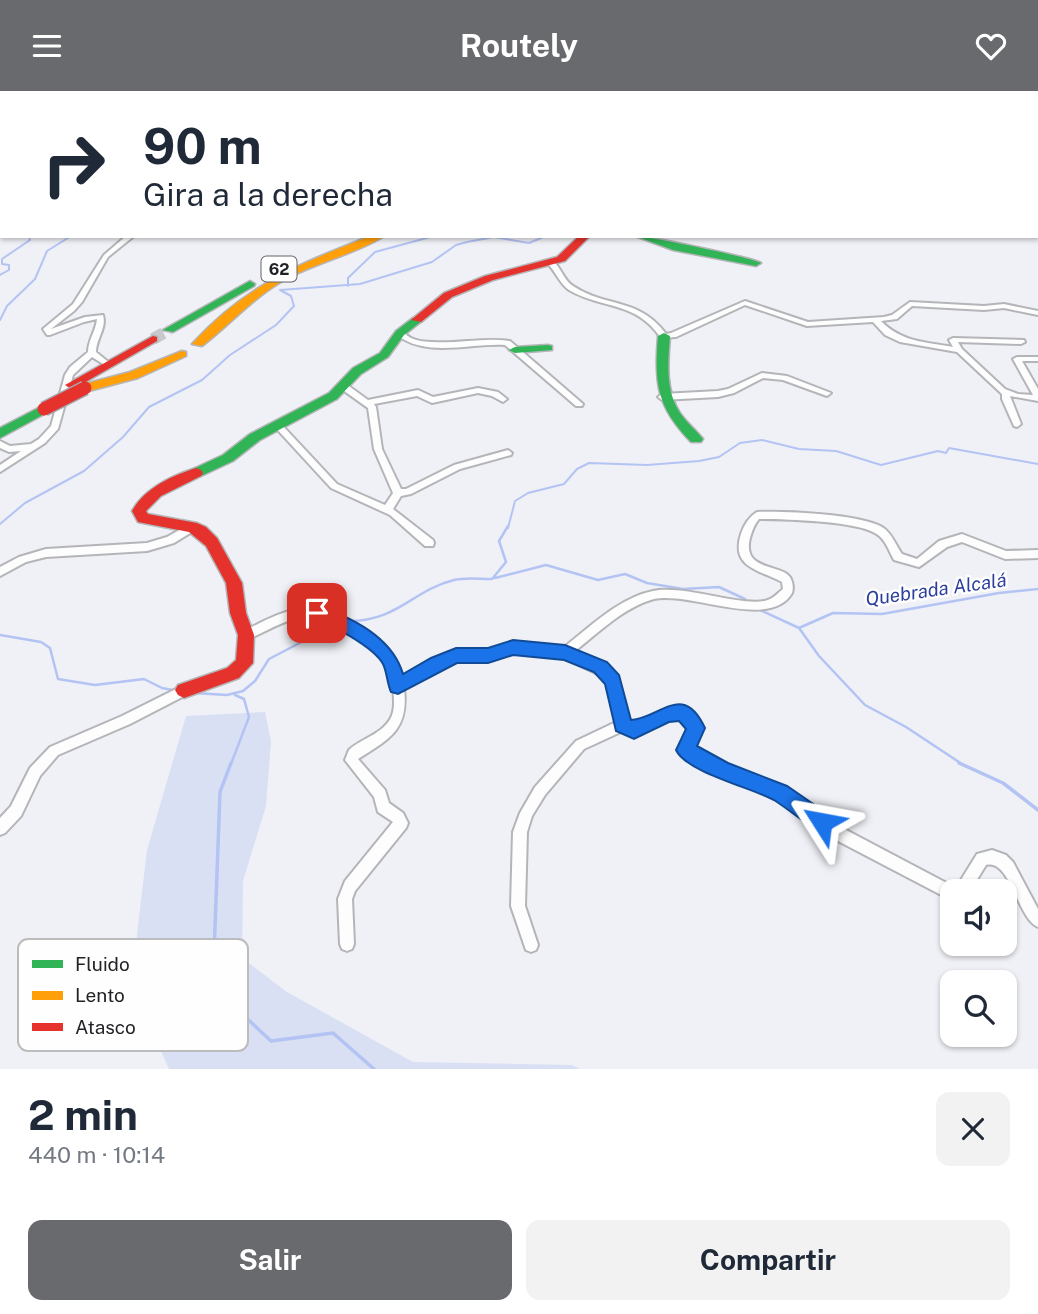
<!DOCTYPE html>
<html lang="es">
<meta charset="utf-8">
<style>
body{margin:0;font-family:"Public Sans",sans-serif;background:#f2f2f3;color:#1f2937;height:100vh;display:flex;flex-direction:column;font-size:26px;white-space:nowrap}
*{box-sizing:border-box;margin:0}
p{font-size:23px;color:#747a83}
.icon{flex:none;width:38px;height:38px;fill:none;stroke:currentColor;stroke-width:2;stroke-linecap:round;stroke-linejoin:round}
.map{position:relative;height:978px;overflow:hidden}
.details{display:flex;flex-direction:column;background:#fff;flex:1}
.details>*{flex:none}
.top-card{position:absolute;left:0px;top:0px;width:1040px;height:147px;box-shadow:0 2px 5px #0004;background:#fff;color:#1f2937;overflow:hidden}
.controls{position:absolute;left:940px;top:788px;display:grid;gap:14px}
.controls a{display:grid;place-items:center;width:77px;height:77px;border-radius:14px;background:#fff;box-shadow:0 2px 5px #0004;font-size:35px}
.pin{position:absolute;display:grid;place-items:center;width:60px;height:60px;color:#fff;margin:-30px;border-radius:14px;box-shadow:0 4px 10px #0006}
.me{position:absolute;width:77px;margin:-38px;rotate:304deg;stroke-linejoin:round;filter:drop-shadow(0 0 5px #0008)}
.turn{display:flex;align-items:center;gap:24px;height:147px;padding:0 28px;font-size:32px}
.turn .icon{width:91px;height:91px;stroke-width:2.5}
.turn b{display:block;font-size:49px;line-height:60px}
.round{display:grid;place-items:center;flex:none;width:74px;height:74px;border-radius:14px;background:#f2f2f3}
.head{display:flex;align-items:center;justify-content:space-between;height:119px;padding:0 28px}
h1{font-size:42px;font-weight:700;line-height:52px}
.cta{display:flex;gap:14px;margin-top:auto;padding:14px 28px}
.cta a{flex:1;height:80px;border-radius:14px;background:#696a6e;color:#fff;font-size:28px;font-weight:700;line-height:80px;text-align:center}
.cta a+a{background:#f2f2f3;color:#1f2937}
header{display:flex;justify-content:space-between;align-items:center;height:91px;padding:0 28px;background:#696a6e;color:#fff;font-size:32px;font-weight:700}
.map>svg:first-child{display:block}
.green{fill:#d9e0f4}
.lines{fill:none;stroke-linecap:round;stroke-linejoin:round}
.stream-far2{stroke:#b3c3f3;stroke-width:2}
.stream-far1{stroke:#b3c3f3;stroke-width:2.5}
.stream{stroke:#b3c3f3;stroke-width:3.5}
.highway-tunnel{stroke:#c7c8cc;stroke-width:12;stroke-dasharray:12 6;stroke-linecap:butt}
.street-casing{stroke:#b4b5b8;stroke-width:4}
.fast-casing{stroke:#b4b5b8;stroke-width:3}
.slow-casing{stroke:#b4b5b8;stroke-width:3}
.jam-casing{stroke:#b4b5b8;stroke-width:3}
.street{fill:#fdfdfe;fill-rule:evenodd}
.fast{fill:#30b455;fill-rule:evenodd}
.slow{fill:#ff9f0a;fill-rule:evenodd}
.jam{fill:#e5322d;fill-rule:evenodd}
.jam-bridge-casing{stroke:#a6a8b2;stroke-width:16;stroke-linecap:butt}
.jam-bridge{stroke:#e5322d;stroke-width:13}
.route{fill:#1a73e8;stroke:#114b97;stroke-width:2}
.labels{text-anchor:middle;stroke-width:5;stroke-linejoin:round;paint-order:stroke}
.shield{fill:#fefefe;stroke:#636466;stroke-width:2}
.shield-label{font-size:16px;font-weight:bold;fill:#212225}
.water-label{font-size:19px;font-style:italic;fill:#2c3e9d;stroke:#fefefe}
.key{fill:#fefefe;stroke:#bcbcbd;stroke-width:2}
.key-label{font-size:19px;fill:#212225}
</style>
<header><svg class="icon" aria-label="menu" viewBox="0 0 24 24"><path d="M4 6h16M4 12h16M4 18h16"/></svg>Routely<svg class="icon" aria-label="heart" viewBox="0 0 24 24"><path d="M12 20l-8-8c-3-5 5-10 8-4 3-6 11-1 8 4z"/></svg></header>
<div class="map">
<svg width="1038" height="978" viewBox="0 0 1038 978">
<rect width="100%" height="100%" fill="#f0f1f6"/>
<path class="green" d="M265,621L271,650L266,715L243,790L242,867L287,901L413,971L572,974L580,978H169L131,894L147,759L186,625Z"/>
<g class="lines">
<path class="stream-far2" d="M501,2L503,0
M0,184L9,179V174L2,173V168L30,149L29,145
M348,195V187L375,161L434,145
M0,229L7,215L35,188L47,160L71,145
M0,433L25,412L84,380L123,346L149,316L202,289L230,264L276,234L294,215L291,205L280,199L360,193L432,171L456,154L467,151L494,146L529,152L546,145
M508,437L515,410L528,402L564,393L577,378L589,372L647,374L699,370L719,366L740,352L762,349L799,358L836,360L881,374L938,360L946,362L949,357L1038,373"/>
<path class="stream-far1" d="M495,487L546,474L598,489L625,483L647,492L683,498L719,496L745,508
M758,518L799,537L819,565L865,614L906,636L962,673
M349,530C398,530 413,499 454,489C466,486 480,488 492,488L506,471L499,450L508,435
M799,537L833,522L882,523L999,502L1038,498
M0,544L41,551L50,557L58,588L95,594L144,588L162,597L178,600
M194,602L227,604L243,600L255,590L269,568L336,533
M231,673L249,626L244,608L235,604"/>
<path class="stream" d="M231,672L220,701L214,863L224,906L271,950L333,942L374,978
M959,672L1003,692L1038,719"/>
<path class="highway-tunnel" d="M153,248L169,239"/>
<defs>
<path id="street" d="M184,0H188L187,2H183Z
M226,0H231L225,2Z
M678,0H683L677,2Z
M126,145H134L108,166L82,211L74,220L51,238L85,226L103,224C107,237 96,248 96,261L112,274L108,276L92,266L73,284L58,338L45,352L0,381V374L21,360L9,361L0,357V350L10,355L31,353L39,348L51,335L65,284L70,276L88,261C88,249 96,240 97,228L84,231L50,244H47L43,238L73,213L104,164Z
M548,171H552L556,173C562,180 565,190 573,195C606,217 639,206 666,243L671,242L745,210L808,231L884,226L892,224L910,211L984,215L1004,213L1038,220V224L1004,217L984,219L912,215L897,228L881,230C901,251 926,251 953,256L949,249L953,247L1024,249L1025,251L1021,253L958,251L962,258L1005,298L1018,303L1033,304L1013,268L1017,266H1038V270H1022L1038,298V310L1010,305L1021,333L1017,336L1014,335L1002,308V303L957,261L900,251L885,244L873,231L807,235L745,214L676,246L661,247C635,209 603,219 569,199C560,193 556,181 548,173Z
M397,240C405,240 405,244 411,247C418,250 426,251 433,251C458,253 484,246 510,250L583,313L582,315H576L505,254C471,252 426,267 397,244Z
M762,282L787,285L831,302L827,305L783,289L763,287L734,302L718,306L662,309L658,306L662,303L718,300L728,298Z
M340,293H346L368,309L418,299L433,306L478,297L498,301L507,308L503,311L492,305L478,302L432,312L417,305L374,313L376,316L382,358L401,398H406L454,374L508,359L512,362L511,364L460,378L411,403L401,405L393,418L433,449L434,452L433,455H425L390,424L331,397L274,335L275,333H281L337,393L385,414L393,402L374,358L368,317L340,297Z
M757,421C786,420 858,423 882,436C892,442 896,455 902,463L917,468L939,450L962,443L1006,460L1038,459V467L1005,468L962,451L947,456L919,476L894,469C889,460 885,447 875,442C855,430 784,428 759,428C754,434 752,440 750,447C741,484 788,470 792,491C793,494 793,499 792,502C770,540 691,500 654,508C624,516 598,542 574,561L612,578L619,590L628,631L634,633C658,621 682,603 701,633L693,657L702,663L785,698L848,740L956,797L977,763L992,759L1006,764L1013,771L1038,818V836C1017,827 1011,768 986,774L970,800H952V809L947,807L838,750L775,706L694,671L682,663L680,659L688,635L678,627L668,628L634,645L623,640L584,658L545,704L532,725L527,741L525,815L538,854L536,859L531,861L526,859L511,815L513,741L520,722L535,696L576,650L616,631L607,591L604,586L564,567L513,562L488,570H456L441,575L404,598C409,639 389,648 358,668L385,699L389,712L403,722L408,732L406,737L355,800L352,808L354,853L352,858L347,860L342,858L340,853L338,808L345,790L393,731L378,721L374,706L345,669C346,667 348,661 349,659C361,647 388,642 393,621C396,608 392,586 386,574C376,552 330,525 306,526C284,528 266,541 246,549L242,547L240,544L242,541C262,531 284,518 308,517C334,516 376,541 391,562C397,570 399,578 402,587L433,569L456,560H488L513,552L563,557C590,536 619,507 653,500C686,493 749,519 770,508C775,506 779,501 783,498L782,491C760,479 730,477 741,443C744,434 749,426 757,421Z
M192,432L195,433L197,436L195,439L174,452L147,460L46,466L26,471L0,485V476L19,466L46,458L147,452L167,446Z
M184,594L188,595L190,599L188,603L130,633L58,664L40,685L21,725L5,742L0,744V727L11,715L30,677L50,656L122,625Z"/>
<path id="fast" d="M0,20H2L0,43Z
M635,145C649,145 753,167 761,172L756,175L673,159Z
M250,190L255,193L254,195L173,241L163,239Z
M413,227L423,229L404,244L388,266L361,283L337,308L260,349L233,370L201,385H191L189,382L191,379L223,364L250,343L329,302L353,277L380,262L396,240Z
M664,242L670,245C668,271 665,299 680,322C687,332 696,339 703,348L701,351H691C657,316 654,293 658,245Z
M548,254L552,255V259L515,262L509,259L515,256Z
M44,314L50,318L48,321L0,347V337Z"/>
<path id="slow" d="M370,145H384C360,161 316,172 288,187C254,205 232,232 202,255L192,253C246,194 297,174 370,145Z
M182,260L186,261V265L138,287L85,301L79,297L81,294L130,281Z"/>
<path id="jam" d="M2,92V98L0,99V93Z
M579,145H590L565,170L493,189L452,206L421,231L411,229L444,202L485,185L557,166Z
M153,245L157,246V250L75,297L71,298L65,294Z
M196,377L201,379L203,382L201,385L161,405L146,420L148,423L197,432L206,436L217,447L242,492L246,522L254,544L253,572L239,587L184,607L178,604L175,599L178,594L227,577L236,569L238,544L230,522L226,492L206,455L189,441L138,431L132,420C145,397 171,385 196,377Z"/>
</defs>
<use href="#street" class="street-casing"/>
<use href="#fast" class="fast-casing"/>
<use href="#slow" class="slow-casing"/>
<use href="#jam" class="jam-casing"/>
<use href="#street" class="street"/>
<use href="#fast" class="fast"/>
<use href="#slow" class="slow"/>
<use href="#jam" class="jam"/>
<defs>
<path id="jam-bridge" d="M44,318L85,297"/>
</defs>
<use href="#jam-bridge" class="jam-bridge-casing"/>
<use href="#jam-bridge" class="jam-bridge"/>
</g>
<path class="route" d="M317,515C351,526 392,546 403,583L431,567L456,557H488L513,549L565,554L607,571L619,584L631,629C661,627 683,590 705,637L697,655L728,672L787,695L829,724L832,731L829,738L822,741L815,738C801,729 788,718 774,709C752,697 686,681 676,659L686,638L679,630L669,631L634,648L616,640L605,593L594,581L564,569L513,564L488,572H457L398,603L391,601C387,592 387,581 383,573C374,556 329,532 311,526L309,522L311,517Z"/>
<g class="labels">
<rect class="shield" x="261.5" y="165.5" width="35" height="25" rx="5"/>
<g class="shield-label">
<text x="279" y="184">62</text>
</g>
<g class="water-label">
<text transform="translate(936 498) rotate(-8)" y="7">Quebrada Alcalá</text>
</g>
</g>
<rect x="18" y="848" width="230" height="112" rx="10" class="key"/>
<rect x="32" y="869" width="31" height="8" fill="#30b455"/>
<rect x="32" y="900" width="31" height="9" fill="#ff9f0a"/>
<rect x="32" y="932" width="31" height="8" fill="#e5322d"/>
<g class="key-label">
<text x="75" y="880">Fluido</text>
<text x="75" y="911">Lento</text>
<text x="75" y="943">Atasco</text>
</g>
</svg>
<div class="controls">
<a><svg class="icon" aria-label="sound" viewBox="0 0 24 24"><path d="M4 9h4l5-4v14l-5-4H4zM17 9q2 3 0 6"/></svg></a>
<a><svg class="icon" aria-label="search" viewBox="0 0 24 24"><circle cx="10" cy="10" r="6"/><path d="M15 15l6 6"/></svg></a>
</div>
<div class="pin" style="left:317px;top:522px;background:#d93025"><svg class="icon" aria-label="arrive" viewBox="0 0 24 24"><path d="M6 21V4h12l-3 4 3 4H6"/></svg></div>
<svg class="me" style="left:822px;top:731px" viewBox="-20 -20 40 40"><path d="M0-17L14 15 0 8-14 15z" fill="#1a73e8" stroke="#fff" stroke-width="4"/></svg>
<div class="top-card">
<div class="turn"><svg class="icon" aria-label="right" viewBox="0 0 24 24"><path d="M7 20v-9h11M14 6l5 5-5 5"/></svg><div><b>90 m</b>Gira a la derecha</div></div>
</div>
</div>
<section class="details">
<div class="head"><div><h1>2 min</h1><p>440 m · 10:14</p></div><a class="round"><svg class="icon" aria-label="close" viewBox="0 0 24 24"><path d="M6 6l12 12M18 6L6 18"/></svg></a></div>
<div class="cta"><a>Salir</a><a>Compartir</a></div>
</section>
